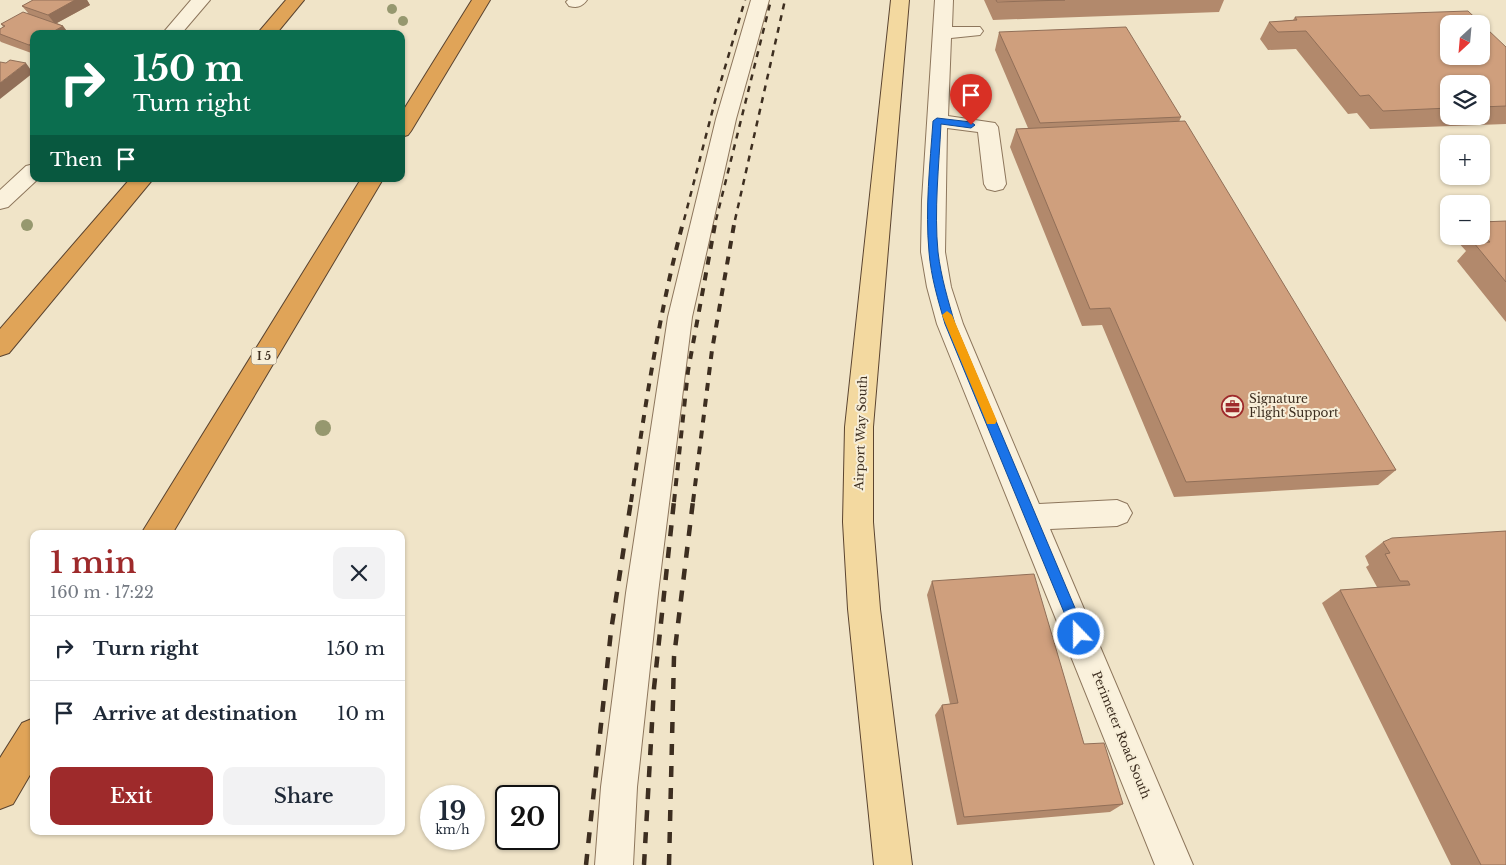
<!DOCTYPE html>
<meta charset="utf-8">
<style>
body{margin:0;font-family:"Libre Baskerville",serif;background:#f2f2f3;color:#1f2937;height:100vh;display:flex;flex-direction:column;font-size:19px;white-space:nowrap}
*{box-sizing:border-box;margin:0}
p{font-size:16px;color:#747a83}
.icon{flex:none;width:28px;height:28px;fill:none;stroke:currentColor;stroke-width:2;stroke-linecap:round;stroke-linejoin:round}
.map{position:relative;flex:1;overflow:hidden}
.details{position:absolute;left:30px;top:530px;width:375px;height:305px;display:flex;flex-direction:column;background:#fff;border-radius:10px;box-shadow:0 1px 4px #0004}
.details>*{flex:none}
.top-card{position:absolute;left:30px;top:30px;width:375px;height:152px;border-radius:10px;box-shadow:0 1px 4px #0004;background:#0b6e4f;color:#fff;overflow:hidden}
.needle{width:32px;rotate:206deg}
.controls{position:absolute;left:1440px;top:15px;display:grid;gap:10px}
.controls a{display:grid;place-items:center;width:50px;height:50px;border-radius:10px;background:#fff;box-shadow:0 1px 4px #0004;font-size:25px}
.speed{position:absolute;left:420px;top:785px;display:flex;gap:10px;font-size:25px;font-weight:700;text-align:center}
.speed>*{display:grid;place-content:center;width:65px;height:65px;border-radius:50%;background:#fff;box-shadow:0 1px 4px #0004;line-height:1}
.speed small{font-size:12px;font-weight:400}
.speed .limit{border:2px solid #111;border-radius:8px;background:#fff;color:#111}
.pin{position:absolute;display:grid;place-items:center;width:42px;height:42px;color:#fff;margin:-51px -21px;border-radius:50% 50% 50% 0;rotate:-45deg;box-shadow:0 0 5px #0007}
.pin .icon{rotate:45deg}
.me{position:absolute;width:55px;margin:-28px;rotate:338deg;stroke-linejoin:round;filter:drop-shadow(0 0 4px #0008)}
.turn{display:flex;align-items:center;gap:18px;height:105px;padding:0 20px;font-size:22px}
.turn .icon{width:65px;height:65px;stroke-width:2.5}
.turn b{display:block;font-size:35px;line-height:42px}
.then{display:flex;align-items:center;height:48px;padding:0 20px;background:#0003;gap:10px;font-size:19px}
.round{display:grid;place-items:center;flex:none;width:52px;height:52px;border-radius:10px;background:#f2f2f3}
.summary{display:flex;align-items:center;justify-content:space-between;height:85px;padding:0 20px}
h1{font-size:30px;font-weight:600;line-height:38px;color:#9e2a2b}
.primary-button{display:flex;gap:10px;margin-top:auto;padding:10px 20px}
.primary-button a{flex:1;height:58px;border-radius:10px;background:#9e2a2b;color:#fff;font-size:20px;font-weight:600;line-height:58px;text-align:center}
.primary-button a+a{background:#f2f2f3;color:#1f2937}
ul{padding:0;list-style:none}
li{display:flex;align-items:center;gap:15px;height:65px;padding:0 20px;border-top:1px solid #e0e1e3}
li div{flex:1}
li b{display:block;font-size:19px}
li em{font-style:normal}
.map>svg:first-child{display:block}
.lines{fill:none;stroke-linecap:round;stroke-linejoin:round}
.minor-casing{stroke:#8d765c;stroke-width:2}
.major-casing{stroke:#5b4430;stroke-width:2}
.highway-casing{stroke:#5b4430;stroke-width:2}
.minor{fill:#faf1dc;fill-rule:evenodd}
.major{fill:#f3d9a0;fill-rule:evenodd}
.highway{fill:#e0a458;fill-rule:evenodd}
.rail-far2{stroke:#3d2e20;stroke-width:2.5;stroke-dasharray:6 6;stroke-linecap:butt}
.rail-far1{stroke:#3d2e20;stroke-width:4;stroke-dasharray:8 8;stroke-linecap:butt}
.rail{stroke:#3d2e20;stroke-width:4.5;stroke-dasharray:11 11;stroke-linecap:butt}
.tree{fill:#96986f}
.wall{fill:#b2896c;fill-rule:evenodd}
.shaded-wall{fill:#916f58}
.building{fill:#cf9f7d;stroke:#916f58;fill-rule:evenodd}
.route{fill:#1a73e8;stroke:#114b97}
.slow{fill:#f59e0b}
.labels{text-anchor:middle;stroke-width:4;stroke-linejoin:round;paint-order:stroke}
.shield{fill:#f7eed8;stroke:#756857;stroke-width:1}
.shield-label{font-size:11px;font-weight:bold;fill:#3d2e20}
.poi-label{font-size:12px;fill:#3d2e20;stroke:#f7eed8;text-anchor:start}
.street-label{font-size:12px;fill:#3d2e20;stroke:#f7eed8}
</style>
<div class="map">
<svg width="1506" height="865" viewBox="0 0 1506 865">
<rect width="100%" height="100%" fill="#f0e4c8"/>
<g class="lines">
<defs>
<path id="minor" d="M191,0H210L181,34H162Z
M568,0H587C582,7 577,8 569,6L566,2Z
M751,0H769L736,119L692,317L658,593L637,787L633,865H595L601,787L626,593L668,317L716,119Z
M935,0H953L952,27H980L983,31L980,35L951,38L948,116L995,123L998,127L1006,184L1003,189L995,191L987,189L984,184L978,132L947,128L945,252L951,287L963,324L1039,504L1117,500L1127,504L1132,513L1127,522L1117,526L1050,529L1193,865H1155L937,324L927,287L921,252L922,200Z
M34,164V179H38L8,207L0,209V190L26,166Z"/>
<path id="major" d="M891,0H909L873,427V522L880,609L912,865H874L848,609L843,522L845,427Z"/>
<path id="highway" d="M286,0H304L276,34H257Z
M472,0H490L411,131L408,135L401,137V114Z
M130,179H153L9,353L0,356V329Z
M361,179H383L172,534H141Z
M34,718V768L13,804L0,809V758L22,723Z"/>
</defs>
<use href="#minor" class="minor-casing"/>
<use href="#major" class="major-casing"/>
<use href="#highway" class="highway-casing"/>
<use href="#minor" class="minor"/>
<use href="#major" class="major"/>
<use href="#highway" class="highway"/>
<path class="rail-far2" d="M684,220L715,101L745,0
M716,220L771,0
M735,220L785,0"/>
<path class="rail-far1" d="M631,502C645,407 659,312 684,219
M674,502L688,371L716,219
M693,502L712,350L735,219"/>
<path class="rail" d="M586,865L611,631L631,501
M644,865L654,688L674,501
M669,865L674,657L693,501"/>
</g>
<g class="tree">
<circle cx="392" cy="9" r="5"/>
<circle cx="403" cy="21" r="5"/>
<circle cx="27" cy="225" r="6"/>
<circle cx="323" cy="428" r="8"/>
</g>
<path class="wall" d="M33,0H87L90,5L57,23L63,26L69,34H34V54L1,42L0,41V29L3,27L1,24L28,13L22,6Z
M984,0H1224L1219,12L993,20Z
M1295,17L1506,47V124L1370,129L1357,113L1348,114L1296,49L1268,50L1260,39L1269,22L1293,20ZM1449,84H1481V116H1449Z
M999,32L1181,117L1179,122L1396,470L1378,485L1174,497L1102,325L1082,326L1010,147L1016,129L1028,128L995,50Z
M1506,221V322L1457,261L1466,251L1457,241L1461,236H1481V222Z
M1506,531V865H1451L1322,603L1340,590L1377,587L1366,567L1369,565L1365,556L1383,542Z
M932,581L1084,744L1123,804L1110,812L957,825L935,715L942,705L950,704L927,595Z"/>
<path class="shaded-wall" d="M75,0H87L90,5L55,24L48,15Z
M63,26L69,34H49Z
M34,42V51L29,45Z
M26,63L33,73L0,99V83Z"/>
<path class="building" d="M33,0H75L48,15L22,6Z
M996,0H1065L997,2Z
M1468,11L1506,47V106L1481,107V84H1449V108L1383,111L1369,95L1360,96L1306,31L1278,32L1269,22L1297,20L1295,17ZM1449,24H1481V56H1449Z
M23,12L63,26L49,34H34V42L29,45L0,34V29L5,26L1,24Z
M1126,27L1181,117L1040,123L999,32Z
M10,60L26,63L0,83V62L6,63Z
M1185,121L1396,470L1186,482L1110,308L1090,309L1016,129Z
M1506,221V282L1474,243L1490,242L1481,232V222Z
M1506,531V865H1481L1340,590L1410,585L1408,581H1400L1385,554L1390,553L1383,542L1392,538Z
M1034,574L1084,744L1104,743L1123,804L964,817L942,705L958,703L932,581Z"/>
<path class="route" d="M937,118L971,122L975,125L971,128L941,124C939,166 934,210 938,252C941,277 948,300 955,324L1086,634L1084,639L1079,641L1075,639L1073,634L945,324C938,300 931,277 929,252C925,209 930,164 933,121Z"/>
<path class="slow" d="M947,311L952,315L997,421L995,424H987L986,421L942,315Z"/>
<defs>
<symbol id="office-ring" viewBox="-11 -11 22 22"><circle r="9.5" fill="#f7eed8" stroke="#9e2a2b" stroke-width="1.5"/><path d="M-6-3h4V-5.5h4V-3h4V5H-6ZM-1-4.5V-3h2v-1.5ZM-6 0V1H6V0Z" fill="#9e2a2b"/></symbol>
</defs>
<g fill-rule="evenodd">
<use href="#office-ring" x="1220" y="394" width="25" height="25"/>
</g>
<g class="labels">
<rect class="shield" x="251.5" y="347.5" width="25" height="17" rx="4"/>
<g class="shield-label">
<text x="264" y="360">I 5</text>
</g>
<g class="poi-label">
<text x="1249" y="403">Signature<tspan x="1249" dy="14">Flight Support</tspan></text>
</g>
<g class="street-label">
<text transform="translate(861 433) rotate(-88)" y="4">Airport Way South</text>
<text transform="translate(1121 735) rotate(68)" y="4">Perimeter Road South</text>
</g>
</g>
</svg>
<div class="controls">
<a><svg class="needle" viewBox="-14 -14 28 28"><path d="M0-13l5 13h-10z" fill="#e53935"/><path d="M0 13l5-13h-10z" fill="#747a83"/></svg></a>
<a><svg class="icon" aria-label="layers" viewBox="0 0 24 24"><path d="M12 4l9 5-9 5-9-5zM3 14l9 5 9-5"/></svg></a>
<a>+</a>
<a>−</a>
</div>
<div class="speed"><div>19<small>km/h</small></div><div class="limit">20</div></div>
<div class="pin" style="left:971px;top:125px;background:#d93025"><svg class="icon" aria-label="arrive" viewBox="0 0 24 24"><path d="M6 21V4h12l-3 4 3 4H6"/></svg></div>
<svg class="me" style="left:1079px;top:634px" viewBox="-20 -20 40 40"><circle r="17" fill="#1a73e8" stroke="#fff" stroke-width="3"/><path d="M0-11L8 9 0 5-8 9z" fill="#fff"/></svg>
<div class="top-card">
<div class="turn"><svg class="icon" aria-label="right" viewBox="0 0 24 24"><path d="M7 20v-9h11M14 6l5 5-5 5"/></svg><div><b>150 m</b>Turn right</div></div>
<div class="then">Then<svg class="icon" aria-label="arrive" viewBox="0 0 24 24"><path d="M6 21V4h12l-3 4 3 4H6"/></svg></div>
</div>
<section class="details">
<div class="summary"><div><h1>1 min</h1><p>160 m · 17:22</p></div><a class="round"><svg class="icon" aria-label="close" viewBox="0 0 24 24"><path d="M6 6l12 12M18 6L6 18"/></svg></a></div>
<ul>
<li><svg class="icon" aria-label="right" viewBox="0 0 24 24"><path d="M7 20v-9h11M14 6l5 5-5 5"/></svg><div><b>Turn right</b></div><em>150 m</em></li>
<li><svg class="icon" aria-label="arrive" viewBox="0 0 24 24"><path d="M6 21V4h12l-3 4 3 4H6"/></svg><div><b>Arrive at destination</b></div><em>10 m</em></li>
</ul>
<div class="primary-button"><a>Exit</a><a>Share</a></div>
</section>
</div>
